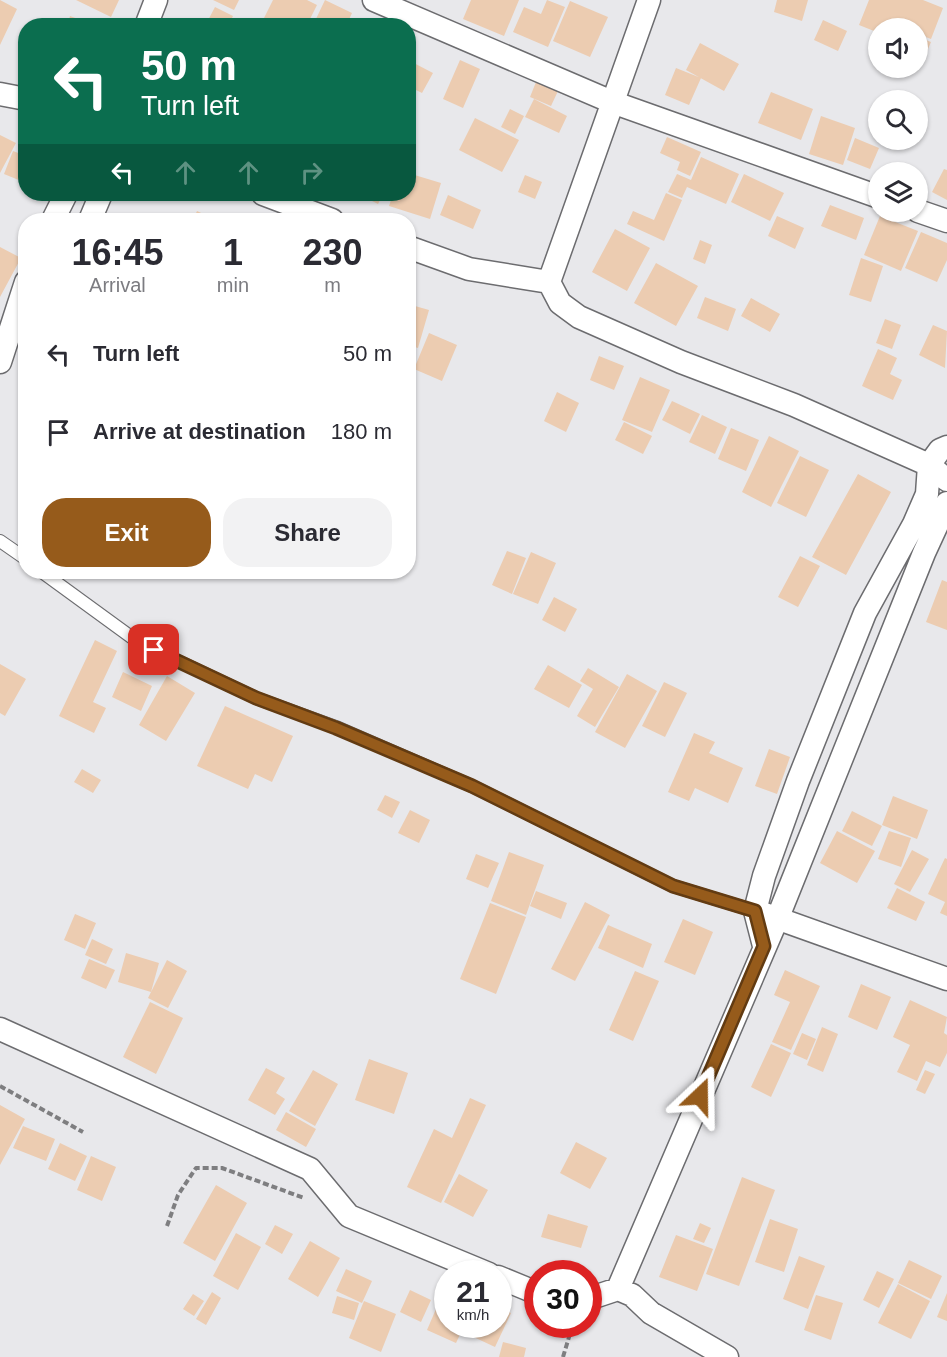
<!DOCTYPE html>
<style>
body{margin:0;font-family:Arial,sans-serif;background:#f2f2f3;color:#2b2b33;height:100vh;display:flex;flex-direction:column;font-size:22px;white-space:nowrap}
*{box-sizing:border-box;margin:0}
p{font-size:20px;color:#7c7c81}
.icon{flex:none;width:33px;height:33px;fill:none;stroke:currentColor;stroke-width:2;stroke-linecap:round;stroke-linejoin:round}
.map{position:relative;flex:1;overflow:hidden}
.sheet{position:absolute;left:18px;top:213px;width:398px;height:366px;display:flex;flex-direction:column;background:#fff;border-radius:24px;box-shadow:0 2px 4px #0004}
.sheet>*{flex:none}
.banner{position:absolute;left:18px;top:18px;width:398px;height:183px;border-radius:24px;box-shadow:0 2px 4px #0004;background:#0b6e4f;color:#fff;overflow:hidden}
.controls{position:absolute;left:868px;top:18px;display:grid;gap:12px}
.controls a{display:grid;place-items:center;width:60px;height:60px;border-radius:50%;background:#fff;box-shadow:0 2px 4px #0004;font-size:30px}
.speed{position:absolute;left:434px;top:1260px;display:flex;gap:12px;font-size:30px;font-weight:700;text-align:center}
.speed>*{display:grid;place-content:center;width:78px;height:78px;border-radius:50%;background:#fff;box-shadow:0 2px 4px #0004;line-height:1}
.speed small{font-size:15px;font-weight:400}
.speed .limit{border:9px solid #d22;background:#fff;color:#111}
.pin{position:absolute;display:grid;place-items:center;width:51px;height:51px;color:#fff;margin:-26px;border-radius:12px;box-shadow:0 3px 9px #0006}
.me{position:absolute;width:66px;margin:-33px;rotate:23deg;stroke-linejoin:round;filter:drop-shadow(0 0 4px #0008)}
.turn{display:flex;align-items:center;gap:21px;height:126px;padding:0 24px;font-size:27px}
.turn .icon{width:78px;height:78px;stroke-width:2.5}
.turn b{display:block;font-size:42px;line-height:51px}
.lanes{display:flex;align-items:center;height:57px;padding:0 24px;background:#0003;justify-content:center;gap:30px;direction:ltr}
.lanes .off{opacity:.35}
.eta{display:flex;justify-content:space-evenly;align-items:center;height:102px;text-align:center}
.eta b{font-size:36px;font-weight:600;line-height:42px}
.primary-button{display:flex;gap:12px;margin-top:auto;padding:12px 24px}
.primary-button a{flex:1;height:69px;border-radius:24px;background:#965b1b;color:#fff;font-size:24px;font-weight:600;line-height:69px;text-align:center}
.primary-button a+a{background:#f2f2f3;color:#2b2b33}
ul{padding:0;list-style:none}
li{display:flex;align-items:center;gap:18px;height:78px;padding:0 24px}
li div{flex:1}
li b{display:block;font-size:22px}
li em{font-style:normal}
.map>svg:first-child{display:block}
.building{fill:#ecccb1}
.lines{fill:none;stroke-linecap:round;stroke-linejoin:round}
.lane-casing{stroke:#6c6c6f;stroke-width:14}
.street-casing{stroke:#6c6c6f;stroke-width:25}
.path{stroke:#7e7e80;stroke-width:4;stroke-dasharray:6 3;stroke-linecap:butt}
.lane{stroke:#fff;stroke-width:12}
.street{stroke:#fff;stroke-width:22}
.route-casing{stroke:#623b12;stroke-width:15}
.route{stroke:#965b1b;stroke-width:10}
</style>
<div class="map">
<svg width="947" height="1357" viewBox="0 0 947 1357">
<rect width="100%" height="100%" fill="#e8e8eb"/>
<path class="building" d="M0,0L17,9L0,45Z
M76,0H119L111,17Z
M213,0H239L234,10Z
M273,0H307L317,5L308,23L313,26H260Z
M325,0L352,13L346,26H324L315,21Z
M471,0H519L504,36L463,19Z
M547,0L565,7L548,47L513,32L524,7L541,14Z
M777,0H808L802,21L774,12Z
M869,0H923L943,8L931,39L918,34V28L898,26L897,28H879V33L859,25Z
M570,1L608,17L590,57L553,41Z
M215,7L233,16L228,26H205Z
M70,16L86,22L84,26H67Z
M823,20L847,31L838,51L814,40Z
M918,37L931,42L925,56L918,53Z
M700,43L739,64L724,91L686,70Z
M408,60L433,73L422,93L408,86Z
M460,60L480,69L463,108L443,99Z
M676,68L701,78L689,105L665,95Z
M536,82L558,91L551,106L530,97Z
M771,92L813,109L801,140L758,123Z
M534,99L567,116L559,133L525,117Z
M510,109L524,116L515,134L501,127Z
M821,116L855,128L843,165L809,154Z
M475,118L519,140L502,172L459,150Z
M0,135L16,143L0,173Z
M667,137L701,152L690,176L677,170L680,162L660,153Z
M855,138L879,148L870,169L847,160Z
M13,151L26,156V183L4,174Z
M701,157L739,174L726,204L687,187L682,198L668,192L677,174L691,180Z
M944,169L947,170V200L932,192Z
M408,173L441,183L430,219L389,206L393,194H408Z
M744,174L784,193L770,221L731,202Z
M525,175L542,182L535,199L518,192Z
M666,193L682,200L664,241L627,224L633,211L654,220Z
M358,194H383L378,204Z
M448,195L481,210L473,229L440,215Z
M830,205L864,218L856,240L821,226Z
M197,211L216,220H193Z
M777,216L804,228L795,249L768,236Z
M880,216L918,231L901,271L864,255Z
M615,229L650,248L627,291L592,272Z
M921,232L947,243V260L937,282L905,268Z
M700,240L712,245L705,264L693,259Z
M0,247L21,258L0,297Z
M861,258L883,266L871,302L849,295Z
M656,263L698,286L676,326L634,303Z
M705,297L736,309L728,331L697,318Z
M751,298L780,314L770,332L741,316Z
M408,304L429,310L418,348L408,345Z
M885,319L901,325L892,349L876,343Z
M933,325L947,331L945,368L919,355Z
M429,333L457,345L442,381L414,369Z
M878,349L897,358L890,374L902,380L893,400L862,386Z
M599,356L624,366L614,390L590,380Z
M640,377L670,390L652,432L622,420Z
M557,392L579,403L566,432L544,421Z
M672,401L700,414L690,434L662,420Z
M702,415L727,427L715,454L689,442Z
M624,422L652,436L643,454L615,440Z
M731,428L759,440L746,471L718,459Z
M769,436L799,451L771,507L742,492Z
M800,456L829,470L806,517L777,503Z
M858,474L891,492L846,575L812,557Z
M507,551L526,558L512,594L492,585Z
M531,552L556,563L538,604L513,594Z
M800,556L820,566L798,607L778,597Z
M942,580L947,582V630L926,622Z
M554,597L577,609L565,632L542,620Z
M95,640L117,651L93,702L106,708L94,733L59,716Z
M0,664L26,679L5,716L0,713Z
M548,665L582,685L569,708L534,689Z
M588,668L619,687L595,727L577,716L593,689L580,681Z
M123,672L152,686L141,711L112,697Z
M627,674L657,691L625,748L595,732Z
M167,676L195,693L166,741L139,725Z
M664,682L687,693L665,737L642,726Z
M225,706L293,736L272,782L255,774L248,789L197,766Z
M694,733L715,742L709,753L743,768L728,803L695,788L689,801L668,792Z
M769,749L790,757L777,794L755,786Z
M82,769L101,780L93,793L74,782Z
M385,795L400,802L392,818L377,810Z
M893,796L928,810L917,839L882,825Z
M410,810L430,820L419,843L398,833Z
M852,811L882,826L872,846L842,831Z
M837,831L875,851L857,883L820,863Z
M889,831L911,838L901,867L878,859Z
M912,850L929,859L910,892L894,884Z
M509,852L544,865L526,915L491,901Z
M476,854L499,863L488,888L466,879Z
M945,858L947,859V916L940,913L945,902L928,894Z
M897,888L925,902L916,921L887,908Z
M536,891L567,903L561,919L530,906Z
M585,902L610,915L575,981L551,969Z
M490,903L526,917L496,994L460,979Z
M75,914L96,923L85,949L64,940Z
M683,919L713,932L695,975L664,962Z
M608,925L652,944L643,968L598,948Z
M92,939L113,949L106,964L85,955Z
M126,953L159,963L151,992L167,960L187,971L168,1008L148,998L151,992L118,982Z
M89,959L115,970L106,989L81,978Z
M785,970L820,986L791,1050L772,1042L790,1002L774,995Z
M635,971L659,981L633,1041L609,1030Z
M861,984L891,997L877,1030L848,1017Z
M910,1000L947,1017L944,1033L947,1035V1053L940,1067L926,1061L917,1081L897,1072L910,1045L893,1037Z
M150,1002L183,1018L156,1074L123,1057Z
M822,1027L838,1034L823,1072L807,1065Z
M802,1033L816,1039L807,1060L793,1054Z
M771,1044L791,1053L771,1097L751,1087Z
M369,1059L408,1073L394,1114L355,1100Z
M266,1068L285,1078L276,1093L285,1099L275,1115L248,1100Z
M313,1070L338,1084L315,1126L289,1111Z
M925,1070L935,1074L925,1094L916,1090Z
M470,1098L486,1105L441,1203L407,1187L434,1129L452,1138Z
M0,1105L25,1119L0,1165Z
M286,1112L316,1129L306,1147L276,1130Z
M23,1126L55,1139L46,1161L13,1148Z
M576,1142L607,1158L590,1189L560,1173Z
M60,1143L87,1156L75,1181L48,1169Z
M91,1156L116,1167L102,1201L77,1190Z
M459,1174L488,1190L473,1217L444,1202Z
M742,1177L775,1190L739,1286L706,1274Z
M216,1185L247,1203L215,1261L183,1243Z
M548,1214L588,1226L581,1248L541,1237Z
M770,1219L798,1229L784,1272L755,1262Z
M700,1223L711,1228L704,1243L693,1239Z
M275,1225L293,1234L282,1254L265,1244Z
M236,1233L261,1247L238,1290L213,1276Z
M676,1235L713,1249L697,1291L659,1277Z
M310,1241L340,1258L318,1297L288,1279Z
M799,1256L825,1266L808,1309L783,1299Z
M909,1260L942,1276L931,1299L898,1283Z
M346,1269L372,1281L362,1303L336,1291Z
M877,1271L894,1279L879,1308L863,1300Z
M898,1284L930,1301L911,1339L878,1323Z
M410,1290L431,1300L421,1322L400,1312Z
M212,1292L221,1298L206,1325L196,1319Z
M947,1293V1321L937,1317Z
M193,1294L204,1301L194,1316L183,1309Z
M816,1295L843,1303L831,1340L804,1330Z
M337,1296L359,1303L354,1320L332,1313Z
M364,1301L396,1314L381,1352L349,1338Z
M498,1306L511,1313L495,1347L465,1333L469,1324H498Z
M436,1309L447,1314V1324H465L456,1343L427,1330Z
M503,1342L526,1348L524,1357H499Z"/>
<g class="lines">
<defs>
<path id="lane" d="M0,541L26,559
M42,572L138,642L256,698L336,727L472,786L673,886L755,911"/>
<path id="street" d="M374,0L612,102L879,197
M146,26L156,0
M0,94L26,99
M263,194L332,220
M918,211L947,221
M53,220L66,194
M90,220L101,194
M408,247L469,269L549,282L560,303L579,317L681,362L794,405L929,465L947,480
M549,282L649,0
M0,362L26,282
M765,914L947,979
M764,946L755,911L764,876L798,781L865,613L914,524L927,494L929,465L940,450L947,447
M0,1029L310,1169L349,1216L489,1274
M498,1277L537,1293
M618,1289L778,917L924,553L947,503
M588,1299L618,1289L632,1295L651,1313L727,1357"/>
</defs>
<use href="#lane" class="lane-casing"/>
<use href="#street" class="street-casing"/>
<path class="path" d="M0,1086L83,1132
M167,1226L178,1195L196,1168H222L304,1198
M563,1357L573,1324"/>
<use href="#lane" class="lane"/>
<use href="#street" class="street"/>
</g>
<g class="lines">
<defs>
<path id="route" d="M154,650L256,698L336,728L472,786L673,886L755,911L764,946L700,1096"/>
</defs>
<use href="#route" class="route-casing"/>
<use href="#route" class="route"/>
</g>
</svg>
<div class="controls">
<a><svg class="icon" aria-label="sound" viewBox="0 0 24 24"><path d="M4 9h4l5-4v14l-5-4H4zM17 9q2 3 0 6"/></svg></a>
<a><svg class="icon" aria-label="search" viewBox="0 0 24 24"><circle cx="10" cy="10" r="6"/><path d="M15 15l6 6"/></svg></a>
<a><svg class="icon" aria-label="layers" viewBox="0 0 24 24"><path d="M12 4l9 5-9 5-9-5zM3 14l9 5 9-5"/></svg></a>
</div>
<div class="speed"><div>21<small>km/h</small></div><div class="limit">30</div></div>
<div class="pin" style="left:154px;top:650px;background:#d93025"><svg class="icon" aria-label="arrive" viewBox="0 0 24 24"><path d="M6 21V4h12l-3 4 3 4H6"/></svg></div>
<svg class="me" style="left:700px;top:1096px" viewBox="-20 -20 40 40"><path d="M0-17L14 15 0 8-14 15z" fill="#965b1b" stroke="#fff" stroke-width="4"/></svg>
<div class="banner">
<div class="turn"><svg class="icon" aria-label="left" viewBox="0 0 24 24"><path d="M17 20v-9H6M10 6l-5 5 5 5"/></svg><div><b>50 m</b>Turn left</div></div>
<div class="lanes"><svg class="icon" aria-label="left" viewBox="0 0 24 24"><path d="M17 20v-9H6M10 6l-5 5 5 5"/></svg><svg class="icon off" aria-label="ahead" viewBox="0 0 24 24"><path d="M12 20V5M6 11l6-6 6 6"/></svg><svg class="icon off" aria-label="ahead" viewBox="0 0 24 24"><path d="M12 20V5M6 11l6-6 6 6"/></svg><svg class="icon off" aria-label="right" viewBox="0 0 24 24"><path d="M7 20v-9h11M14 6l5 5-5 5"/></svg></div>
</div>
<section class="sheet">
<div class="eta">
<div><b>16:45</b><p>Arrival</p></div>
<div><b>1</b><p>min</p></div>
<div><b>230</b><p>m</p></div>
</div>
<ul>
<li><svg class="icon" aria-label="left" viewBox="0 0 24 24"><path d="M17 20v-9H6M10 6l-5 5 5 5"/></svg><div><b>Turn left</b></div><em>50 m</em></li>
<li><svg class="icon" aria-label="arrive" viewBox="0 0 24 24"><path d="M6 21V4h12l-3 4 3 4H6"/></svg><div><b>Arrive at destination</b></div><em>180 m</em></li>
</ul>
<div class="primary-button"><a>Exit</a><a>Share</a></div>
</section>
</div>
